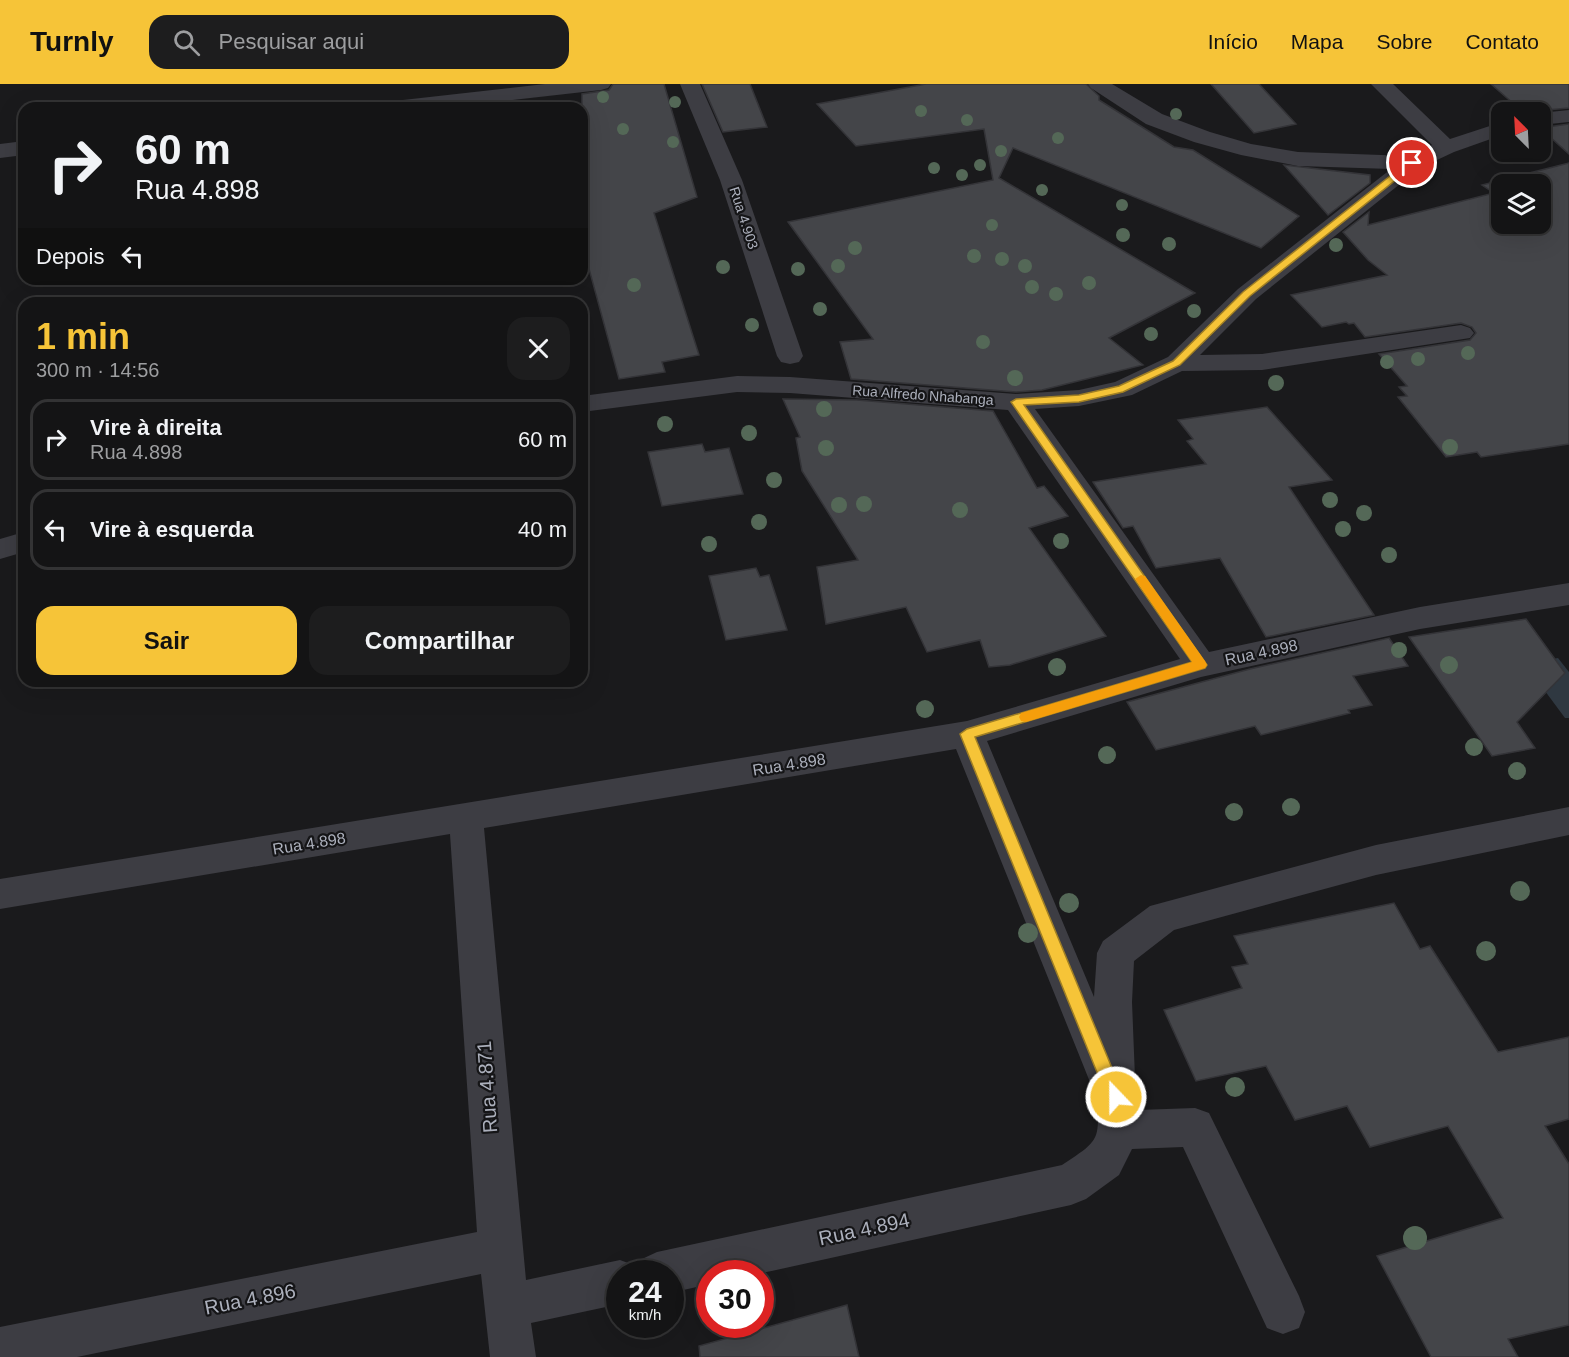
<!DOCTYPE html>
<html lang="pt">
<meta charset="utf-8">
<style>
body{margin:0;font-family:Helvetica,sans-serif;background:#1d1d1e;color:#f1f3f6;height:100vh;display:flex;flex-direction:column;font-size:22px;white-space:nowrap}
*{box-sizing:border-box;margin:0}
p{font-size:20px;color:#9d9ea0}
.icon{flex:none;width:33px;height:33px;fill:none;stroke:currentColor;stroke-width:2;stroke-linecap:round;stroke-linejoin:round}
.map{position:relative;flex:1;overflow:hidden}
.sheet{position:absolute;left:18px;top:213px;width:570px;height:390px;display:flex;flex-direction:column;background:#141415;border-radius:18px;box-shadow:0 6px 24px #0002,0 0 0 2px #333334}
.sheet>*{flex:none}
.top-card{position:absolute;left:18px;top:18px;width:570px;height:183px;border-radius:18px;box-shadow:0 6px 24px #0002,0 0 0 2px #333334;background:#141415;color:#f1f3f6;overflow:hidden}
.needle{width:39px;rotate:336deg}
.tools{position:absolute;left:1491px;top:18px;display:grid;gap:12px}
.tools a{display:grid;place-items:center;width:60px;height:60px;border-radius:12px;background:#141415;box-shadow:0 6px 24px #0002,0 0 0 2px #333334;font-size:30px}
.speed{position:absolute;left:606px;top:1176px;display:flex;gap:12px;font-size:30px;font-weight:700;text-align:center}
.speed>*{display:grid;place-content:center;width:78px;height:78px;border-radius:50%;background:#141415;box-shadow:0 6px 24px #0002,0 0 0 2px #333334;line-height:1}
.speed small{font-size:15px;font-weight:400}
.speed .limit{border:9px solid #d22;background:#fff;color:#111}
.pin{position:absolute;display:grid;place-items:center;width:51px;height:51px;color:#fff;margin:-26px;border:3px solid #fff;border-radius:50%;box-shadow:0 2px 6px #0007}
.me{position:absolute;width:66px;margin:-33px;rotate:338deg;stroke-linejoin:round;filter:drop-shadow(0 0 4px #0008)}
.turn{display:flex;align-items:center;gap:21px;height:126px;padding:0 18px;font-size:27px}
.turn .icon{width:78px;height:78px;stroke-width:2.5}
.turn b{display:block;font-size:42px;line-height:51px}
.then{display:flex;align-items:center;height:57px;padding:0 18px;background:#0003;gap:12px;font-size:22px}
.round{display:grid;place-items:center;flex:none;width:63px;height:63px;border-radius:18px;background:#1d1d1e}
.headline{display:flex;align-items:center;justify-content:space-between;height:102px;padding:0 18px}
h1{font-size:36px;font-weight:700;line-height:45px;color:#f6c438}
.action{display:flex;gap:12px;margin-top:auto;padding:12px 18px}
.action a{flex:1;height:69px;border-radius:18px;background:#f6c438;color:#111;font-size:24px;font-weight:700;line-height:69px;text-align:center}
.action a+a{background:#1d1d1e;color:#f1f3f6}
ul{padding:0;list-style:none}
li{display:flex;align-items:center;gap:18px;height:81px;margin:0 12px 9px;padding:0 6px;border:3px solid #333334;border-radius:18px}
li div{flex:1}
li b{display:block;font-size:22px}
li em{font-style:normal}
header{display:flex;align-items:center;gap:36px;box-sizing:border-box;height:84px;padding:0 30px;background:#f6c438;color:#111}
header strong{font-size:28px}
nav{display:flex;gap:33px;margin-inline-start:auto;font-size:21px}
.search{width:420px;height:54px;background:#1d1d1e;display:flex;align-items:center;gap:15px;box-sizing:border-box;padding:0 21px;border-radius:18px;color:#9d9ea0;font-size:22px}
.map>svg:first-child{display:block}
.water{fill:#2f3841}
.building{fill:#444549;stroke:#343438;stroke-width:1.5;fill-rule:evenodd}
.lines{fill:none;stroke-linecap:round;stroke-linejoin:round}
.street{fill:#3d3d43;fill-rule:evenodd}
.tree{fill:#546857}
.route{fill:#f6c438;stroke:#a07f24;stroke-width:1.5}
.slow{fill:#f59e0b}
.labels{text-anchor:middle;stroke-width:4.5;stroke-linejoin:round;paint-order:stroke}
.far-street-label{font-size:14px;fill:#acb0bc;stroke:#151517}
.street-label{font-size:16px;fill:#acb0bc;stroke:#151517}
.near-street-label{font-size:20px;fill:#acb0bc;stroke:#151517}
</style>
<header>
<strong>Turnly</strong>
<div class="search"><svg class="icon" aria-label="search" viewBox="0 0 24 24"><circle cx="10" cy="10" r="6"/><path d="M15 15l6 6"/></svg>Pesquisar aqui</div>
<nav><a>Início</a><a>Mapa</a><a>Sobre</a><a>Contato</a></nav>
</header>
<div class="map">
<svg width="1569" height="1273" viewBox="0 0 1569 1273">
<rect width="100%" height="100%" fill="#1a1a1c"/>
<path class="water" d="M1558,574L1569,588V634H1565L1525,580Z"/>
<path class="building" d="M613,0H664L697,113L654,129L699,271L662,278L665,288L619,295L582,159V10L609,6Z
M702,0H750L767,43L723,48Z
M926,0H1086L1099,12V16L1174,63L1193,66L1299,132L1261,164L1013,64L999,94L1195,209L1109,254L1143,281L1042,306L1016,308L851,295L840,258L873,255L788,138L993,96L984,45L856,62L817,20Z
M1211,0H1259L1296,40L1254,49Z
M1491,0H1569V24L1523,28Z
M1569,40V70L1540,44Z
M1569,79V360L1481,373L1477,368L1446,373L1398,313L1407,312L1399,303L1407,302L1379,270L1470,256L1476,249L1472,243L1461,239L1365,253L1354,239L1349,240L1346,238L1322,243L1291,211L1387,191L1368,176L1343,148L1369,128L1368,141L1494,109L1482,101ZM1502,100H1540V140H1502Z
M1284,81L1370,91V99L1328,131Z
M783,315L857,316L993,327L1037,404L1044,402L1068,432L1029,444L1106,552L1010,581L989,583L980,556L927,568L906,523L826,540L817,483L858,476L802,387L796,354L800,353Z
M1267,323L1332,396L1289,403L1374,531L1266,553L1220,474L1156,484L1133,442L1123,444L1093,398L1206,380L1187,357L1193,355L1178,336Z
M702,360L705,368L729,364L743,410L662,422L648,368Z
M756,484L760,493L769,491L787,546L726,556L709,492Z
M1526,535L1565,589L1517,638L1535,664L1492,672L1409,553Z
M1389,554L1408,582L1353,592L1372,621L1348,626L1350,629L1261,651L1255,642L1156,666L1127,618L1250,585Z
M1394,819L1420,865L1430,862L1498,968L1569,953V1035L1545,1042L1569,1080V1241L1508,1255L1518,1273H1431L1377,1172L1503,1134L1448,1042L1370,1063L1347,1022L1295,1036L1266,982L1196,997L1164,926L1242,904L1232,883L1248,880L1234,852Z
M847,1221L859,1273H700L699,1262Z"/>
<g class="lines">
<path class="street" d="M545,0H611L608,4L601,6L442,24H374L378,20L385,18Z
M680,0H700L742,96L803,272L799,278L790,280L781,278L777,272L720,96Z
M1088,0H1112L1162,30L1210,48L1251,60L1298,68L1409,72L1432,61L1371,0H1393L1450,55L1502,38V51L1454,68L1420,84L1256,215L1200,271L1262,270L1461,241L1470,244L1474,249L1470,254L1262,286L1182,287L1132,311L1079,322L1035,325L1209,568L1420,523L1569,499V521L1420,545L1201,593L987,657L1094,913L1097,869L1103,857L1150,822L1376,761L1569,723V751L1376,791L1174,846L1134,877L1132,918L1135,994L1131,1002L1138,1026L1195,1024L1209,1029L1299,1212L1305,1228L1299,1244L1283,1250L1267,1244L1183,1063L1132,1065L1119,1091L1086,1115L1071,1121L758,1190H710V1200L670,1209V1190H620V1220L531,1239L536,1273H490L481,1190L77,1273H0V1243L477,1148L450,750L0,825V795L967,637L1180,575L1008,326L790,309L737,308L582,328V312L737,292L790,293L1016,310L1079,306L1115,298L1168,273L1238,205L1391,85L1298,82L1241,71L1194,58L1146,40L1091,4ZM956,665L1096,1013C1101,1057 1098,1057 1062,1081L657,1168L642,1175L637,1186L636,1182L620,1176L526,1196L484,744Z
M1569,26V38L1540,41V29Z
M24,57V71L0,74V60Z
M24,448V468L0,475V455Z"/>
</g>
<g class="tree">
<circle cx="603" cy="13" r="6"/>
<circle cx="675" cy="18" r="6"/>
<circle cx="921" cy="27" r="6"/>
<circle cx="1176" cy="30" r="6"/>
<circle cx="967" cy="36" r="6"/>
<circle cx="623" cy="45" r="6"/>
<circle cx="1058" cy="54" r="6"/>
<circle cx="673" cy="58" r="6"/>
<circle cx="1001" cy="67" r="6"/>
<circle cx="980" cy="81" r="6"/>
<circle cx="934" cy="84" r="6"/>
<circle cx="962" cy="91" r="6"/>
<circle cx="1042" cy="106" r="6"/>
<circle cx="1122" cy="121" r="6"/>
<circle cx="992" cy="141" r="6"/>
<circle cx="1123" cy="151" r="7"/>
<circle cx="1169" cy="160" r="7"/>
<circle cx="1336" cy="161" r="7"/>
<circle cx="855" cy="164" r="7"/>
<circle cx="974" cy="172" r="7"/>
<circle cx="1002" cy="175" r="7"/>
<circle cx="838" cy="182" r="7"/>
<circle cx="1025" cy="182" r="7"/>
<circle cx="723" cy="183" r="7"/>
<circle cx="798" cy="185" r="7"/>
<circle cx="1089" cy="199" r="7"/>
<circle cx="634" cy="201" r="7"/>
<circle cx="1032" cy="203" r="7"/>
<circle cx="1056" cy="210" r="7"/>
<circle cx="820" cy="225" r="7"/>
<circle cx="1194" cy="227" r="7"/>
<circle cx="752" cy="241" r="7"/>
<circle cx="1151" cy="250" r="7"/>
<circle cx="983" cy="258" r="7"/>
<circle cx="1468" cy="269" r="7"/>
<circle cx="1418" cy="275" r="7"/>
<circle cx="1387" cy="278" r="7"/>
<circle cx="1015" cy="294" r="8"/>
<circle cx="1276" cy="299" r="8"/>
<circle cx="824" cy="325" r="8"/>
<circle cx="665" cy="340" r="8"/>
<circle cx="749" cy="349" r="8"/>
<circle cx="1450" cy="363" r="8"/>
<circle cx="826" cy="364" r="8"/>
<circle cx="774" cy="396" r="8"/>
<circle cx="1330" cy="416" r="8"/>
<circle cx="864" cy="420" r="8"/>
<circle cx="839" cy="421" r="8"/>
<circle cx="960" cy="426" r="8"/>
<circle cx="1364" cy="429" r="8"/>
<circle cx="759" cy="438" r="8"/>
<circle cx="1343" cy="445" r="8"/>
<circle cx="1061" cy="457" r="8"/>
<circle cx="709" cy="460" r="8"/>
<circle cx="1389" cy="471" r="8"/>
<circle cx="1399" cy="566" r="8"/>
<circle cx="1449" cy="581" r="9"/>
<circle cx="1057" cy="583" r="9"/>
<circle cx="925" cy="625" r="9"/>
<circle cx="1474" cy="663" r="9"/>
<circle cx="1107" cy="671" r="9"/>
<circle cx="1517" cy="687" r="9"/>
<circle cx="1291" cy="723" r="9"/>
<circle cx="1234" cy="728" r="9"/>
<circle cx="1520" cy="807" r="10"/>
<circle cx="1069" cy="819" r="10"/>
<circle cx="1028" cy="849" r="10"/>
<circle cx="1486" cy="867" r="10"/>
<circle cx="1235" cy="1003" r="10"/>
<circle cx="1415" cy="1154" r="12"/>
</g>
<path class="route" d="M1409,77L1417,79L1250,212L1180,281L1123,308L1079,318L1024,321L1207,581L1205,584L975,653L1124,1013L1121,1019L1116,1021L1110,1019L1107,1013L960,650L967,645L1192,578L1011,318L1016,315L1079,311L1119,302L1173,277L1243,208Z"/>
<path class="slow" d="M1141,491L1145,492L1205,577L1207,581L1205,584L1026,638L1021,637L1019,633L1021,629L1192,578L1135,495Z"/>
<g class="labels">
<g class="far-street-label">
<text transform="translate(744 134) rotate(72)" y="5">Rua 4.903</text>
<text transform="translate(923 311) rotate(4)" y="5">Rua Alfredo Nhabanga</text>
</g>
<g class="street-label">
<text transform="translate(1261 568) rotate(-12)" y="6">Rua 4.898</text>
<text transform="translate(789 680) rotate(-9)" y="6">Rua 4.898</text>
<text transform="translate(309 759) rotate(-9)" y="6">Rua 4.898</text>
</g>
<g class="near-street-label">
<text transform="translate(487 1003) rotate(-94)" y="7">Rua 4.871</text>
<text transform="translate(864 1145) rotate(-12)" y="7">Rua 4.894</text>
<text transform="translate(250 1215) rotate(-11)" y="7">Rua 4.896</text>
</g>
</g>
</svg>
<div class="tools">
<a><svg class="needle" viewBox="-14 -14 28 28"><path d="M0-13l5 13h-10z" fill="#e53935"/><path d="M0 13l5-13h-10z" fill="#9d9ea0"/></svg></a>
<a><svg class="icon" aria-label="layers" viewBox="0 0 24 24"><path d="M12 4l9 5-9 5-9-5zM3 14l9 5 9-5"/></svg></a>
</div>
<div class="speed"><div>24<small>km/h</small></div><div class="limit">30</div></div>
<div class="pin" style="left:1412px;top:79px;background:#d93025"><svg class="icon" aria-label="arrive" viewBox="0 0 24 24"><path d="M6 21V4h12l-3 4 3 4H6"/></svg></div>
<svg class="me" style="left:1116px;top:1013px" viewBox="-20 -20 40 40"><circle r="17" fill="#f6c438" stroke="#fff" stroke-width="3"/><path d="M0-11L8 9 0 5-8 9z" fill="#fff"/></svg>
<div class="top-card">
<div class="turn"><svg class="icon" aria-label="right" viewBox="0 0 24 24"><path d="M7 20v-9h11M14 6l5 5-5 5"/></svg><div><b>60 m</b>Rua 4.898</div></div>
<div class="then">Depois<svg class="icon" aria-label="left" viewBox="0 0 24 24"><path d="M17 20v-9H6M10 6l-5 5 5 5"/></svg></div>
</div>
<section class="sheet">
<div class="headline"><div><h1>1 min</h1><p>300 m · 14:56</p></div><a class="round"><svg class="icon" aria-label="close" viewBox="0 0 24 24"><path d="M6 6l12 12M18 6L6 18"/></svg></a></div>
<ul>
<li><svg class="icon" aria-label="right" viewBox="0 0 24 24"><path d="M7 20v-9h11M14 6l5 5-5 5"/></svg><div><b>Vire à direita</b><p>Rua 4.898</p></div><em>60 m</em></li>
<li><svg class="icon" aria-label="left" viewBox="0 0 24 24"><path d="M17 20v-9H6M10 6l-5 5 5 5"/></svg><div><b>Vire à esquerda</b></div><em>40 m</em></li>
</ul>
<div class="action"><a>Sair</a><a>Compartilhar</a></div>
</section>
</div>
